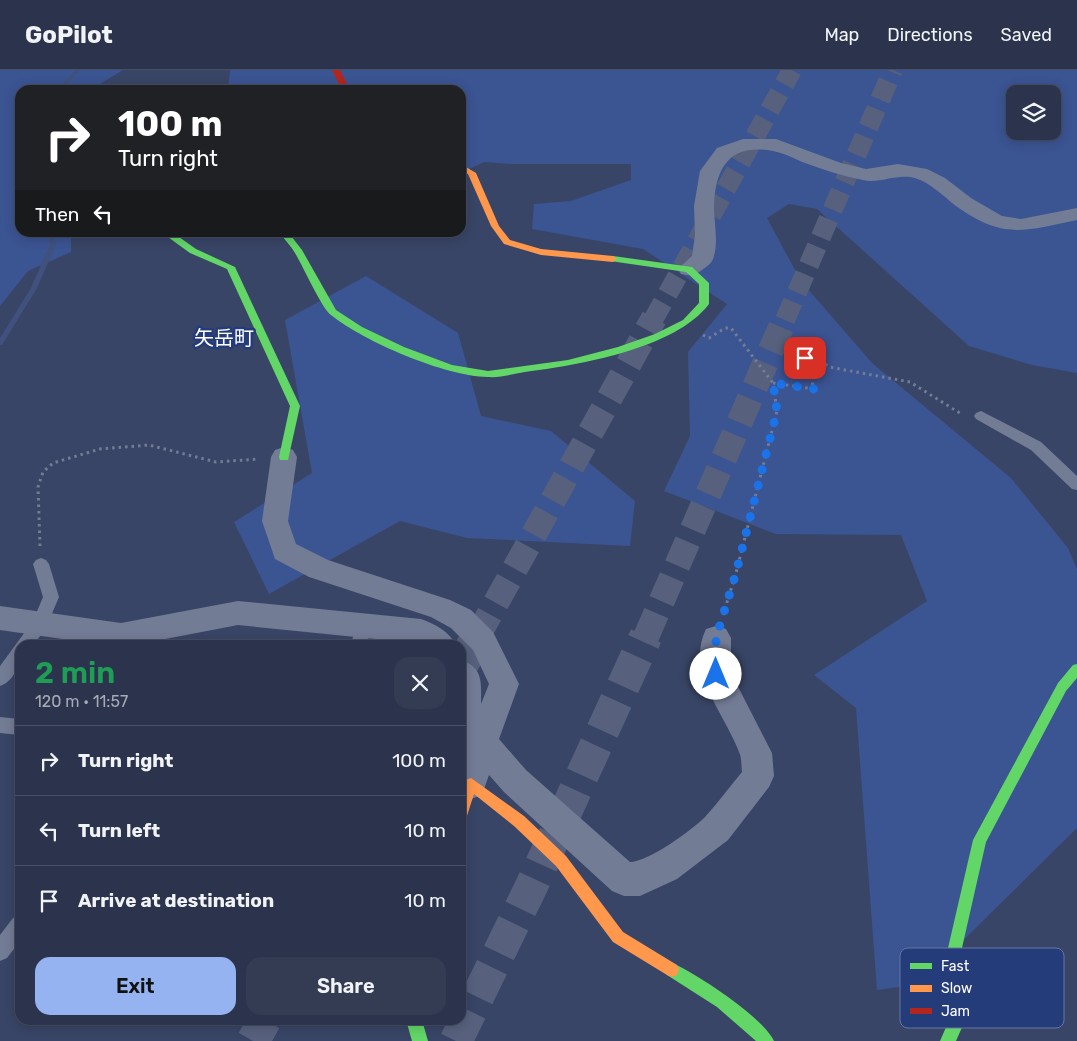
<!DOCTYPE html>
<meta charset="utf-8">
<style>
body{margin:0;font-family:Rubik,"Noto Sans JP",sans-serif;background:#333c53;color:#f1f3f6;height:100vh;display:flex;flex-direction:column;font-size:19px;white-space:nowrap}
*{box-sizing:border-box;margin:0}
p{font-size:16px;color:#a6aab5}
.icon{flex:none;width:28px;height:28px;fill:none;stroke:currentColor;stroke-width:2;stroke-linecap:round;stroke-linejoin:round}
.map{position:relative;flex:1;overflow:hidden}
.details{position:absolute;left:15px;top:570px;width:451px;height:385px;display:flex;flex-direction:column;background:#2b344c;border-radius:15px;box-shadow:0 2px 12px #0003,0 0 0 1px #474f64}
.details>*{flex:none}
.banner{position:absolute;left:15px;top:15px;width:451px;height:152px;border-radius:15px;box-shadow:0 2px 12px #0003,0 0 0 1px #474f64;background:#202124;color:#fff;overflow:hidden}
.buttons{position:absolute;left:1006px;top:15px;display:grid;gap:10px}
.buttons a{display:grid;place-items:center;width:55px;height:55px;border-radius:10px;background:#2b344c;box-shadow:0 2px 12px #0003,0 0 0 1px #474f64;font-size:25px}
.pin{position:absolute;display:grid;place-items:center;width:42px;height:42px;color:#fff;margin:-21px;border-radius:10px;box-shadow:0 2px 8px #0006}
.me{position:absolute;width:55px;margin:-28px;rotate:0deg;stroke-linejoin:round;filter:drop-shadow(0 0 4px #0008)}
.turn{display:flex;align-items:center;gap:18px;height:105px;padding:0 20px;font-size:22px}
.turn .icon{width:65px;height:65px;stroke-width:2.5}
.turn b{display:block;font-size:35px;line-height:42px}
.then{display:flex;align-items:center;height:48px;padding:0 20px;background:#0003;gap:10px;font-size:19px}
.round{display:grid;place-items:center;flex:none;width:52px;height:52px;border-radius:15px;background:#333c53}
.summary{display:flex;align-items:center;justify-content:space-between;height:85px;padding:0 20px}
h1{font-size:30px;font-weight:600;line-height:38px;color:#1e9e55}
.cta{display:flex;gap:10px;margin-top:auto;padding:10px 20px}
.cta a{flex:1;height:58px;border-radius:15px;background:#95b2f1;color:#111;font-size:20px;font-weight:600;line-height:58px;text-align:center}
.cta a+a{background:#333c53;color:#f1f3f6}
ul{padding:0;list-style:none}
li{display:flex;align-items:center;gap:15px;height:70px;padding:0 20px;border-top:1px solid #474f64}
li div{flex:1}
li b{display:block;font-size:19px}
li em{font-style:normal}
header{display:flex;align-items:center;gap:30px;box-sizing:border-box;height:70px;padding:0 25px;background:#2b344c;border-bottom:1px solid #474f64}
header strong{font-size:24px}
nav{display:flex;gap:28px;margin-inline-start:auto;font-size:18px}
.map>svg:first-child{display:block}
.green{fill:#3b5492;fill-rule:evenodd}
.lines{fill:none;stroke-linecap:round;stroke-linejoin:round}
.stream{fill:#40517e;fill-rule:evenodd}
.highway-tunnel-far2{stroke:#57617d;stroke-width:20;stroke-dasharray:20 10;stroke-linecap:butt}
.highway-tunnel-far1{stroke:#57617d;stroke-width:26;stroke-dasharray:26 13;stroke-linecap:butt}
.highway-tunnel{stroke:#57617d;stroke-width:33;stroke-dasharray:33 16;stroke-linecap:butt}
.path{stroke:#737c95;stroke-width:3;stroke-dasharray:2.5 4;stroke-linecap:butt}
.lane{fill:#737c95;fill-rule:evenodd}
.street{fill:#737c95;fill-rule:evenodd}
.fast{fill:#63d668;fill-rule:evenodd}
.slow{fill:#ff974d;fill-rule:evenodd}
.jam{fill:#b3261e;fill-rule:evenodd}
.route{stroke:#1a73e8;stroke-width:9;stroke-dasharray:0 16.2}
.labels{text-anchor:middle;stroke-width:5;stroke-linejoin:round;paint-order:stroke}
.quarter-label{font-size:20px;fill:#fff;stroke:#253c7a}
.key{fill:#253c7a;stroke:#6676a2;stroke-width:1}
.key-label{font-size:14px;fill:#fff}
</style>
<header>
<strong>GoPilot</strong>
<nav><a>Map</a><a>Directions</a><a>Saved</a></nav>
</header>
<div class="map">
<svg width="1077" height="971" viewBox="0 0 1077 971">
<rect width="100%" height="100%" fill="#394566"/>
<path class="green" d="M0,0H123L90,20H20V162L71,163V182L28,201L0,236Z
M230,0H1077V303L1032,295L969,276L817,139L789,134L767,148L801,211L872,293L1011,408L1068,478L1077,499V758L919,914L877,920L856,638L814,605L927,531L901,465L776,464L664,421L690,366L688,282L727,234L643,179L532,159L534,134L571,131L631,110V94H510L484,92L461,103V20H228ZM1015,24H1052V61H1015Z
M366,206L458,263L481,346L551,361L635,431L630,476L467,468L400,451L269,524L234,452L312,403L285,250Z"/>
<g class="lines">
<path class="stream" d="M75,0H80L63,20H58Z
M48,162H54L56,174L37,218L2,275H0V268L31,218L50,174Z"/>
<path class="highway-tunnel-far2" d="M653,250L792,0
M785,250L893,0"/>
<path class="highway-tunnel-far1" d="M477,567L654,248
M646,567L785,248"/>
<path class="highway-tunnel" d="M461,596L478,566
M253,971L265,950
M456,971L532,815L646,566"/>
<path class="path" d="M703,265L709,268L725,258H731L773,313L777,341L736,503L723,545
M773,313L814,319L805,288L812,285L829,297L910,312L963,345
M40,476L38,417L43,402L53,393L100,379L149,375L216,392L259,389"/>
<path class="lane" d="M981,341L1041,372L1077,406V420L1072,419L1031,380L976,349L974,346L976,343Z
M41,488L46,490L49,494L59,527L45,560L33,575H20C20,591 17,610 0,616V596L33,551L43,527L33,494L36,490Z
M365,549L371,551L373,556L366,575H350L359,551Z
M0,647L20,649V665L0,663Z
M20,846V871L7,888L0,891V865L13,848Z"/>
<path class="street" d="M743,69H776L841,93L866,99L898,94L927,99L945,108L971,128L1002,146L1021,149L1077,138V150C1023,161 1004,170 956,136C943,126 931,113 915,108C897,103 880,114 863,110C843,106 824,100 805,93C795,89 784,83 773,81C730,73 715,97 714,137C714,154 719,173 713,189C711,194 706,197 702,200C695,205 690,206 681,204L678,199L692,186L695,165L694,136L700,101L717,78Z
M284,377L293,380L297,387L288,451L296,474L328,490L450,530L471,540L493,562L519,614L499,669L526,700L630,792C648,792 692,760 705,747C718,733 730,716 742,702C741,695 742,688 739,682C725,644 685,602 706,559L716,556L726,559L731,568V603L772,683L774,706L769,717L728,770L677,809L640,826H624L612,821L504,722L489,705L482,725L471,729L461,725V691L465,676L461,671V590C484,598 481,613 481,634L489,614L473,580L451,558L431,547L309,507L275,489L262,451L271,387L275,380Z
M238,531L421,549C435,554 449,561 456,575H418L415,573L238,555L134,575H104L0,560V536L121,553Z"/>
<path class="fast" d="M161,162H172L196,179L235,197L300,336L288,390H280L279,387L290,336L227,199L190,183Z
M279,162H288L302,180L336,240L362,257L404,277L452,295L488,301L568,290L618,277L655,264L683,250L699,233V214L686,202L610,191L609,189L613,186L692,197L709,213V234C675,279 578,295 525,302C513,304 500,308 488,307C444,306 365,272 331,245C322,239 303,196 295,183C291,176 284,169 279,162Z
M1077,594V608L1066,621L986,772L962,878L963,955L956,971H940L947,955L948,878L973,770L1058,613L1073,595Z
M672,893C696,903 764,948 774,971H756L717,937L667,905L665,900L667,895Z
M406,950H422L428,971H412Z"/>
<path class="slow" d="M461,94L476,103L499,156L510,170L541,179L613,186L617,189L613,192L541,185L504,174L491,156L468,104L461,100Z
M471,708L524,746L566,786L623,862L677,895L679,900L677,905L672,907L667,905L613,872L556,796L514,756L474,724L466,749L461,750V723L466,710Z"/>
<path class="jam" d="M332,0H340L350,20H342Z"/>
</g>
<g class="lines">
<path class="route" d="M716,604V568L736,503L777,341L773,313L814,319L811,304L805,288"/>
</g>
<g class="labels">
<g class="quarter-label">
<text x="224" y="275">矢岳町</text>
</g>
</g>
<rect x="900" y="878" width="164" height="80" rx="8" class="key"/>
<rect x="910" y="893" width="22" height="6" fill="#63d668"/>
<rect x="910" y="915" width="22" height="7" fill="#ff974d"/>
<rect x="910" y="938" width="22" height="6" fill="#b3261e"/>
<g class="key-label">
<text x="941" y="901">Fast</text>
<text x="941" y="923">Slow</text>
<text x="941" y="946">Jam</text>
</g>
</svg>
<div class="buttons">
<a><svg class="icon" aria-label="layers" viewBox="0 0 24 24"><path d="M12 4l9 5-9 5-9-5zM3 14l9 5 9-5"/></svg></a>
</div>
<div class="pin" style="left:805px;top:288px;background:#d93025"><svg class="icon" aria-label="arrive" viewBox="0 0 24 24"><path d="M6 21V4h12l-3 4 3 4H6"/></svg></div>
<svg class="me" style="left:716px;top:604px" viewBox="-20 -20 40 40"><circle r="19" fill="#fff"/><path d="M0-13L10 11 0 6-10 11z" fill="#1a73e8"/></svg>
<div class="banner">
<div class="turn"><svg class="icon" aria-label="right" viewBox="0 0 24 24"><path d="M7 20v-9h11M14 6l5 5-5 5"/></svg><div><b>100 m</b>Turn right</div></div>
<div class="then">Then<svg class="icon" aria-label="left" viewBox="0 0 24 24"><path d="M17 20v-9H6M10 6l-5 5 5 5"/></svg></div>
</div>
<section class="details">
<div class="summary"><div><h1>2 min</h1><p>120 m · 11:57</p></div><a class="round"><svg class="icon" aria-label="close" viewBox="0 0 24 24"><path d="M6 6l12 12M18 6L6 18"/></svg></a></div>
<ul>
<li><svg class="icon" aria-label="right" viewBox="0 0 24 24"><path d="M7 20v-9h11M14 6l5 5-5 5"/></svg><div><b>Turn right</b></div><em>100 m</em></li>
<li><svg class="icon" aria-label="left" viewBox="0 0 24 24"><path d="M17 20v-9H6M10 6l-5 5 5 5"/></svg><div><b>Turn left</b></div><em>10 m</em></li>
<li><svg class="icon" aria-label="arrive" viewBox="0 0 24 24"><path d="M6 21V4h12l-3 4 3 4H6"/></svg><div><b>Arrive at destination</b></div><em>10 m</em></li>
</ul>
<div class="cta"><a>Exit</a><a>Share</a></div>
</section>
</div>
